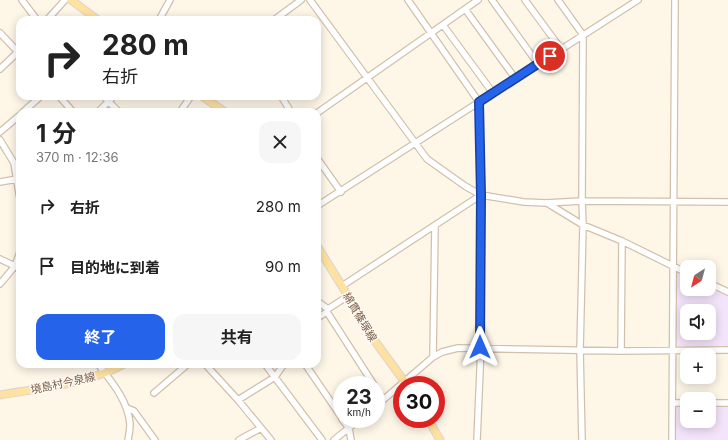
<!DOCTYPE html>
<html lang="ja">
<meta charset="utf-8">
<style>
body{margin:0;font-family:Inter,"Noto Sans JP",sans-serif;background:#f6f6f6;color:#222;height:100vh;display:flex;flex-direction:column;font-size:15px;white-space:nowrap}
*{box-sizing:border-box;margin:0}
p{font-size:13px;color:#767676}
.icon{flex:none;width:22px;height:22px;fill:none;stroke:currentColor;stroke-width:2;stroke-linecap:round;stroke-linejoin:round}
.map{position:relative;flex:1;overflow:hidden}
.side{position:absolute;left:16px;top:108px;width:305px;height:260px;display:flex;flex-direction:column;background:#fff;border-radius:12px;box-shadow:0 2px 10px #0003}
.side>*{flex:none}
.banner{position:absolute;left:16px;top:16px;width:305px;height:84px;border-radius:12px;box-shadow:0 2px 10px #0003;background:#fff;color:#222;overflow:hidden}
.needle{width:26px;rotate:216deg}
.controls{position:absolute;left:680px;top:260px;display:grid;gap:8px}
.controls a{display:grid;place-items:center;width:36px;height:36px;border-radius:8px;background:#fff;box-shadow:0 2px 10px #0003;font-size:20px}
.speed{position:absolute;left:333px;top:376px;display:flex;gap:8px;font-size:20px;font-weight:700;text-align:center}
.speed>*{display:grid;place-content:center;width:52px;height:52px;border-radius:50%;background:#fff;box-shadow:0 2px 10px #0003;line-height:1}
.speed small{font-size:10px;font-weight:400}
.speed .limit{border:6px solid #d22;background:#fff;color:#111}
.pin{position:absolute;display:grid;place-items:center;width:34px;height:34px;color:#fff;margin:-17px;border:2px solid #fff;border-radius:50%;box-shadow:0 1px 4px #0007}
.me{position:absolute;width:44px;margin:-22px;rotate:0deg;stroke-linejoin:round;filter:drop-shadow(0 0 3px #0008)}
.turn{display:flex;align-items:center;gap:14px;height:84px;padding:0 20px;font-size:18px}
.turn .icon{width:52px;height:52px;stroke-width:2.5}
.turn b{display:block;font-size:28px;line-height:34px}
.round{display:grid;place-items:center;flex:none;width:42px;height:42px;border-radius:12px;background:#f6f6f6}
.headline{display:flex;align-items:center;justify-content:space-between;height:68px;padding:0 20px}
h1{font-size:24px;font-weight:700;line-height:30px}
.primary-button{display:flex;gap:8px;margin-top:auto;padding:8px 20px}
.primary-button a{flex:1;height:46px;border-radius:12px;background:#2563eb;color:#fff;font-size:16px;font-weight:700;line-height:46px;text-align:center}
.primary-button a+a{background:#f6f6f6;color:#222}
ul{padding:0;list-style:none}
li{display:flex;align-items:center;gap:12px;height:60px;padding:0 20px}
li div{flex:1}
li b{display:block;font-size:15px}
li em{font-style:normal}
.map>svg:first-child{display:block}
.education{fill:#f4e4fb;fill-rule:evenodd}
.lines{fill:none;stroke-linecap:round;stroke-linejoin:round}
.minor-casing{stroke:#d3c0ac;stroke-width:8}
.major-casing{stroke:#ddd5cf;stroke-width:9}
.minor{stroke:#fff;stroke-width:5.5}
.major{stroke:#ffe29f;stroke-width:7}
.route-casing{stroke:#184099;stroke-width:10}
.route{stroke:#2563eb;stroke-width:7}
.labels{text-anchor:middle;stroke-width:3;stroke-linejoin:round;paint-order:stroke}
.street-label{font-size:11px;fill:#7c5e48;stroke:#fffaf1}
</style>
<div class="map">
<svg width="728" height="440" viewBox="0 0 728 440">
<rect width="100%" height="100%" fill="#fef7e8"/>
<path class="education" d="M680,272L687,276V289H709V286L728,295V346H677L675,344L677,273ZM687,311H709V333H687Z
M677,406H687V421H709V406H728V440H675V408Z"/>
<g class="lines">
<defs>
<path id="minor" d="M22,0L37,20
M310,0L427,159L465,186L481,195L524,202L546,203L582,201L728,202
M408,0L479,102L481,195V347L477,440
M492,0L538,64
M525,0L561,49
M558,0L583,35L582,201L583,225L580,350L582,440
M465,9L515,78
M47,20L65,0
M159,20L170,0
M274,20L301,0
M443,25L493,93
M0,33L20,54
M0,69L20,50
M59,96L73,112
M103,96L119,112
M281,96L291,112
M23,112L41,96
M98,112L114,96
M180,112L191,96
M317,113L478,0
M0,132L20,115
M0,140L14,163L20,199
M317,158L341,192
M0,182L17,179
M547,203L583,225L622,241L687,273
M317,206L638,0
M0,259L15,266L20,269
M709,283L728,292
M0,284L15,266L20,252
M342,286L481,195
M317,301L328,309
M327,312L374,385
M317,318L327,312L328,309L348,296
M621,351L622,241
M433,357L435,226
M98,364C112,382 128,401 130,424C130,429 129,435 128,440
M205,364L238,400L271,440
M265,364L322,440
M305,364L342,418
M376,388L382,398
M154,393L188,364
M238,400L275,377L284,364
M672,403H687
M709,403H728
M376,406L433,357L442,352L458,348L621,351L728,350
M127,408L134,411L155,440
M342,419L349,428L351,440
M239,440L261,428
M334,440L360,419
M672,440L675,0"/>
<path id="major" d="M71,0L98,20
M202,96L225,112
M317,246L342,286L369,333L407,385
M0,395C40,388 88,384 124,364
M428,419L440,440"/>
</defs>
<use href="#minor" class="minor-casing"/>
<use href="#major" class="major-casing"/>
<use href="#minor" class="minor"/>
<use href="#major" class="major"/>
</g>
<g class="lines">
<defs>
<path id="route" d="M480,347L481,195L479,102L550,56"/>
</defs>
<use href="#route" class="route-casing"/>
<use href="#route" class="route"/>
</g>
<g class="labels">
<g class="street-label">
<text transform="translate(360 317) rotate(59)" y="4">綿貫篠塚線</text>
<text transform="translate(63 383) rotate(-12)" y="4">境島村今泉線</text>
</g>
</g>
</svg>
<div class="controls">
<a><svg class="needle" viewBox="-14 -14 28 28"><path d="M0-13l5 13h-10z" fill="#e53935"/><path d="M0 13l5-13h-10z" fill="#767676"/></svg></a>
<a><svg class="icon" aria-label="sound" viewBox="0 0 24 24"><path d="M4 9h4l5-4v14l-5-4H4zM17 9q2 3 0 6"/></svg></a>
<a>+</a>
<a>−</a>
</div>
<div class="speed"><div>23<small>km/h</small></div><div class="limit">30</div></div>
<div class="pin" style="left:550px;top:56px;background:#d93025"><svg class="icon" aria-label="arrive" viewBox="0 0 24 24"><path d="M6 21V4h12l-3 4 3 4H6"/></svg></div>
<svg class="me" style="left:480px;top:347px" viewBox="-20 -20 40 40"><path d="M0-17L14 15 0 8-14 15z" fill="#2563eb" stroke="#fff" stroke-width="4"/></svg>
<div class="banner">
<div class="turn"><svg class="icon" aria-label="right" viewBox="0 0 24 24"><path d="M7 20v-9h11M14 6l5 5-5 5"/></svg><div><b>280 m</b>右折</div></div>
</div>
<section class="side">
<div class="headline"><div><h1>1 分</h1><p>370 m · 12:36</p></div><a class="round"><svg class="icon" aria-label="close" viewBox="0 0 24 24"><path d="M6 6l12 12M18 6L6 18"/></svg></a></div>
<ul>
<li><svg class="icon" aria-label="right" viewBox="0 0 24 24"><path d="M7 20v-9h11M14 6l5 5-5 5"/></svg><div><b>右折</b></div><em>280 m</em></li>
<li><svg class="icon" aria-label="arrive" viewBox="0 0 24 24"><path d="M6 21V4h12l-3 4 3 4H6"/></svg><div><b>目的地に到着</b></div><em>90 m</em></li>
</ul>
<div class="primary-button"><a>終了</a><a>共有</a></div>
</section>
</div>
